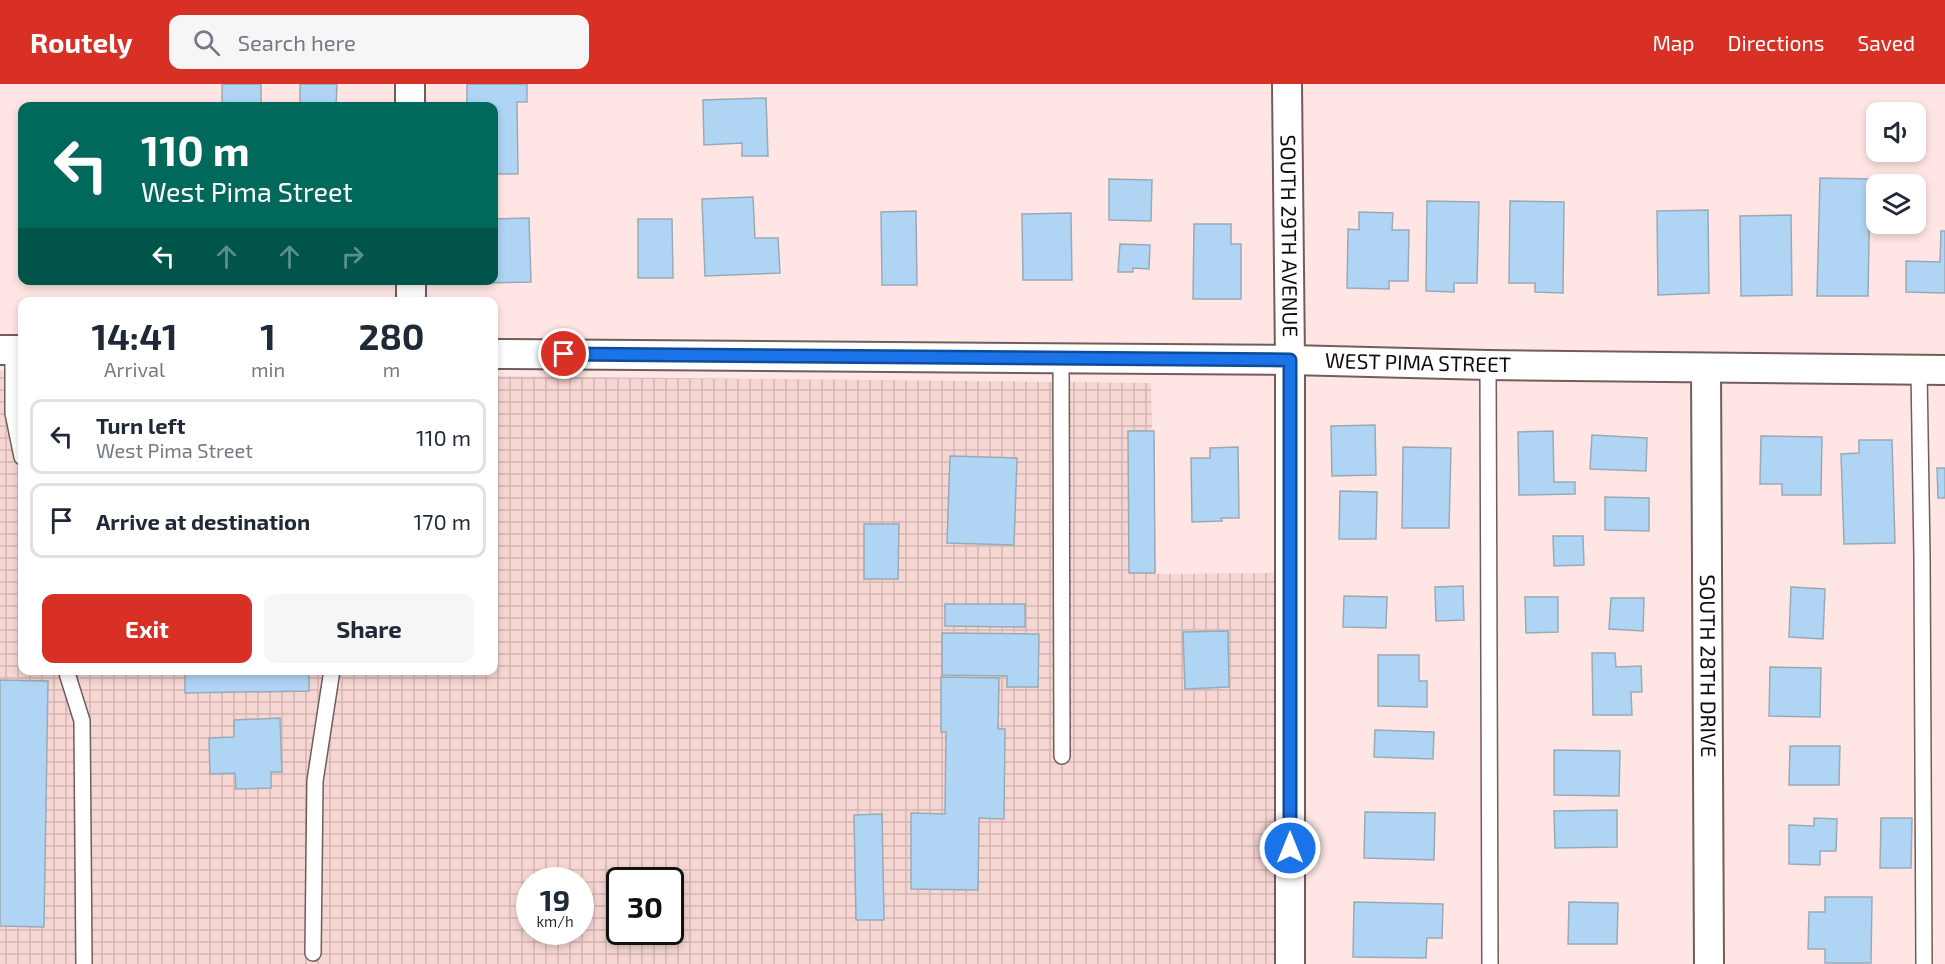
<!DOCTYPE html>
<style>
body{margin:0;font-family:"Exo 2",sans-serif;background:#f6f6f7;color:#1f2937;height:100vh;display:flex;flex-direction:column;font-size:22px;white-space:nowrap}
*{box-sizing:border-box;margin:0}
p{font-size:20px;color:#747a83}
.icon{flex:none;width:33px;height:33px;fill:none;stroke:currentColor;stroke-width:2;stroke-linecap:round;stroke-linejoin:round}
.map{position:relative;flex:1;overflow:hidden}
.drawer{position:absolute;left:18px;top:213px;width:480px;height:378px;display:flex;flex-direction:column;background:#fff;border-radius:12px;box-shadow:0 3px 9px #0003}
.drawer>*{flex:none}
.guide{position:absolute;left:18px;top:18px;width:480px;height:183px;border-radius:12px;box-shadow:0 3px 9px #0003;background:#00695c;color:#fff;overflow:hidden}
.tools{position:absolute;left:1866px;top:18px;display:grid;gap:12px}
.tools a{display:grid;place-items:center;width:60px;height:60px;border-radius:12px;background:#fff;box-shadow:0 3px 9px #0003;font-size:30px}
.speed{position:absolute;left:516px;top:783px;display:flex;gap:12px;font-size:30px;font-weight:700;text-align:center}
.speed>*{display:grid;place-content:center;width:78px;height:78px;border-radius:50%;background:#fff;box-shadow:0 3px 9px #0003;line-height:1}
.speed small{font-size:15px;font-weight:400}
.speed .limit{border:3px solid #111;border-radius:9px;background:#fff;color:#111}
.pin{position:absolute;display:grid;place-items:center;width:51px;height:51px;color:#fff;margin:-26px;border:3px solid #fff;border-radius:50%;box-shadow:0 2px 6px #0007}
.me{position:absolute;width:66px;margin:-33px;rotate:0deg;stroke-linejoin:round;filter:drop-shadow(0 0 4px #0008)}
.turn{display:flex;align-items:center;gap:21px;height:126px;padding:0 24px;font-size:27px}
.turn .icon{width:78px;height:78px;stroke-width:2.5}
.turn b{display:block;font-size:42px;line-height:51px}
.lanes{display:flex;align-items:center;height:57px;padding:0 24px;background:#0003;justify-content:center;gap:30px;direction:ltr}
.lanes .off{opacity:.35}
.eta{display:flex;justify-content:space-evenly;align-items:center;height:102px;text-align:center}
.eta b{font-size:36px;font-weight:700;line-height:42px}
.primary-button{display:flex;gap:12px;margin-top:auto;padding:12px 24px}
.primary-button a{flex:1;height:69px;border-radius:12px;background:#d93025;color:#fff;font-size:24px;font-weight:700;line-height:69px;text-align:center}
.primary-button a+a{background:#f6f6f7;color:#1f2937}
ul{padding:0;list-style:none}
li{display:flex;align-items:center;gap:18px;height:75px;margin:0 12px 9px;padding:0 12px;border:3px solid #e0e1e3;border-radius:12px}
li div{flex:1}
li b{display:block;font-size:22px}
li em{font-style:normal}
header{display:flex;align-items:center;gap:36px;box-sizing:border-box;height:84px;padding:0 30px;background:#d93025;color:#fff}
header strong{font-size:28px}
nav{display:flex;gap:33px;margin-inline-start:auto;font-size:21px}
.search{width:420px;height:54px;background:#f6f6f7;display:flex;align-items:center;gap:15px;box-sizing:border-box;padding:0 21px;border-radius:12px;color:#747a83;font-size:22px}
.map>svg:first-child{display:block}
.industrial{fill:url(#industrial-grid);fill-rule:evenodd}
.building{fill:#b0d5f4;stroke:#99aab7;stroke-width:1.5}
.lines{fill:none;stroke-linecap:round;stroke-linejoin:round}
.lane-casing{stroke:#715d5b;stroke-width:18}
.street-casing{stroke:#715d5b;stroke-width:32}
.lane{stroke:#fff;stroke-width:15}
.street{stroke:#fff;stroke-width:28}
.route-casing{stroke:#114b97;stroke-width:15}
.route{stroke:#1a73e8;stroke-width:10}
.labels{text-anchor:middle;stroke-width:5;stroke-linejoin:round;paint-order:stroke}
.street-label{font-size:21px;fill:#120b0a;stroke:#ffe6e4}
</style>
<header>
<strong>Routely</strong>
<div class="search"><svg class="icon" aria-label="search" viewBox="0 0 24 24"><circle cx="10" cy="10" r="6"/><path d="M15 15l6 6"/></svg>Search here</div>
<nav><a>Map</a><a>Directions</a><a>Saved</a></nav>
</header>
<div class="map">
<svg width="1945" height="880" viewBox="0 0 1945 880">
<defs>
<pattern id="industrial-grid" width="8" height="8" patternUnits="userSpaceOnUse" patternTransform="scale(1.5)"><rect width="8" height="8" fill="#f6d6d3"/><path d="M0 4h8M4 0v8" fill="none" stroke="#d2b6b4"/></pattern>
</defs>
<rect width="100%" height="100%" fill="#ffe6e4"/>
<path class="industrial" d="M0,287H22V586H494V292L1151,299L1156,490L1280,489L1281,880H0ZM530,796H580V848H530ZM620,796H670V848H620Z"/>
<path class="building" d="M222,0H261V22H222Z
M300,0H337L336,22H300Z
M467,0H527V18H517L518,90H494V22H467Z
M766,14L768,72H742V59L704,61L703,16Z
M1820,94L1870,95L1868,212H1817Z
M1109,95L1152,96L1151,137L1109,136Z
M753,113L755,154H778L780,189L705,192L702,115Z
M1427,117L1479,118L1477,199H1454V208L1426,207Z
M1510,117L1564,118L1563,209L1535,208V199H1509Z
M1708,126L1709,209L1658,211L1657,127Z
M916,127L917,201H882L881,128Z
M1359,128L1393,129L1392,146H1409L1408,197H1389V205L1347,204L1348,145L1359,146Z
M1071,129L1072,196H1023L1022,130Z
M1791,131L1792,211L1741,212L1740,132Z
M529,134L531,198L480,199V196H494V135Z
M638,135H672L673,194H638Z
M1194,140H1231V160H1241V215H1193Z
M1941,147H1945V209L1906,208V177L1940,178Z
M1120,160L1150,161L1149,185L1133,184V188H1118Z
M1375,341L1376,391L1332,392L1331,342Z
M1128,347H1154L1155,489H1129Z
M1553,347L1554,398H1575V410L1519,411L1518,348Z
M1592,351L1647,354L1646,387L1590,385Z
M1761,352L1822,353L1821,411H1782V400H1760Z
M1859,356H1892L1895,459L1844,460L1841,370L1859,369Z
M1238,363L1239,434H1221L1222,437L1192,438L1191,374H1210V364Z
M1403,363L1451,364L1449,444H1402Z
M950,372L1017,374L1014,461L947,459Z
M1937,384H1945V414H1938Z
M1340,407L1377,408L1376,455H1339Z
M1605,413L1649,414V447L1605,446Z
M864,440H899L898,495H864Z
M1553,452H1583L1584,481L1554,482Z
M1463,502L1464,536L1436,537L1435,503Z
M1791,503L1825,505L1823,555L1789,553Z
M1344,512L1387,513L1386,544L1343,543Z
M1525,513H1558V548L1526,549Z
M1611,514H1644L1643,547L1609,545Z
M945,520H1025V543L945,542Z
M1228,547L1229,603L1185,605L1183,548Z
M942,549L1039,550L1038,603H1007V592L942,591Z
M1592,569H1615L1616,583L1641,582L1642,608H1631L1632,631H1593Z
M1378,571H1419V597H1427V623L1378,622Z
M1770,583L1821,584L1820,633L1769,632Z
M185,586H309V607L185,609Z
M941,593L999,594L998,645H1005L1004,735L979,734L978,806L911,805V729L945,730L946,648H941Z
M0,596L48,597L44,843L0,842Z
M280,634L282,688H271V704L236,705L235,689L210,690L209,654L234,653V636Z
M1375,646L1434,648L1433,675L1374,673Z
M1790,662H1840L1839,701H1789Z
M1554,666L1620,667L1619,712L1554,711Z
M1617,726V763L1555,764L1554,727Z
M1365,728L1435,729L1434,776L1364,774Z
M882,730L884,836H856L854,731Z
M1814,734L1837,735L1836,767H1820V781L1789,780V741L1814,742Z
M1881,734H1912L1911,784H1880Z
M1825,813H1872L1871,879H1825V865H1808L1809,828H1825Z
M1354,818L1443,820L1442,854H1427L1426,874L1353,873Z
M1569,818L1618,819L1617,860H1568Z"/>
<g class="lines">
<defs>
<path id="lane" d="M13,266V329L22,373
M1061,274L1062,672
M1488,281L1490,880
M1919,286L1922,473L1924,880
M66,586L82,637L84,880
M313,869L315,697L332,586"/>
<g id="street">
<path d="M410,0V22"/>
<path id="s1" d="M1287,0L1290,276V880"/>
<path d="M411,196V218"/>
<path d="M0,266H22"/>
<path id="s2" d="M494,270L1290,276L1488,281L1945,286"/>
<path id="s3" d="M1706,284L1709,880"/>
</g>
</defs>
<use href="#lane" class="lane-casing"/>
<use href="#street" class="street-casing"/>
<use href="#lane" class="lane"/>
<use href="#street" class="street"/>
</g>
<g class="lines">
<defs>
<path id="route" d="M564,270L1290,276V764"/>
</defs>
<use href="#route" class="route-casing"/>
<use href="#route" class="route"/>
</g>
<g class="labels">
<g class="street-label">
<text dy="7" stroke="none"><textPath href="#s1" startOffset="152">SOUTH 29TH AVENUE</textPath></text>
<text dy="7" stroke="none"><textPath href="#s2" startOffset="924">WEST PIMA STREET</textPath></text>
<text dy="7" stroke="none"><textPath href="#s3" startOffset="298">SOUTH 28TH DRIVE</textPath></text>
</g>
</g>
</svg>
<div class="tools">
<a><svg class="icon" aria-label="sound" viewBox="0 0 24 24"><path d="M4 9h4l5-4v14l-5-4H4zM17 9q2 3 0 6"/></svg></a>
<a><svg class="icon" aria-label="layers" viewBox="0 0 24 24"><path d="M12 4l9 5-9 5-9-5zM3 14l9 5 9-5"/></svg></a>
</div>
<div class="speed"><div>19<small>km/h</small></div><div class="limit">30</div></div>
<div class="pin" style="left:564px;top:270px;background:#d93025"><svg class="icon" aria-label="arrive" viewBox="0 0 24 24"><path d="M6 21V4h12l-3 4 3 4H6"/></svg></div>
<svg class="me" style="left:1290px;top:764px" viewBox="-20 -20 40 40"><circle r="17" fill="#1a73e8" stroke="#fff" stroke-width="3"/><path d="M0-11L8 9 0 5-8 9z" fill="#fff"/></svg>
<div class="guide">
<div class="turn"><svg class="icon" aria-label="left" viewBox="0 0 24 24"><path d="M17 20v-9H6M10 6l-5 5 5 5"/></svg><div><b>110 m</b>West Pima Street</div></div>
<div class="lanes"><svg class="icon" aria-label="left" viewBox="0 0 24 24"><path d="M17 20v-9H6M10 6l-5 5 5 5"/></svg><svg class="icon off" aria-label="ahead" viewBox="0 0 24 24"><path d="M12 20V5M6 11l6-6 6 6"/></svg><svg class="icon off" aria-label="ahead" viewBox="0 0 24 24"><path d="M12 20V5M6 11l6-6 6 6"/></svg><svg class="icon off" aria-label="right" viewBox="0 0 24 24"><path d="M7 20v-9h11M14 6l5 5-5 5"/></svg></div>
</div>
<section class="drawer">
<div class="eta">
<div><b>14:41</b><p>Arrival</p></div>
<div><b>1</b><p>min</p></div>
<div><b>280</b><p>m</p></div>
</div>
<ul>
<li><svg class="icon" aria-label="left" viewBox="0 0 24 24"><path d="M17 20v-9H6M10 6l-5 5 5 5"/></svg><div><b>Turn left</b><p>West Pima Street</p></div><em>110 m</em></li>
<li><svg class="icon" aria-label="arrive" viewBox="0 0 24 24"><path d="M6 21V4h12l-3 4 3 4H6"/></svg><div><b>Arrive at destination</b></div><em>170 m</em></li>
</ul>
<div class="primary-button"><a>Exit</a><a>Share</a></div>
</section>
</div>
